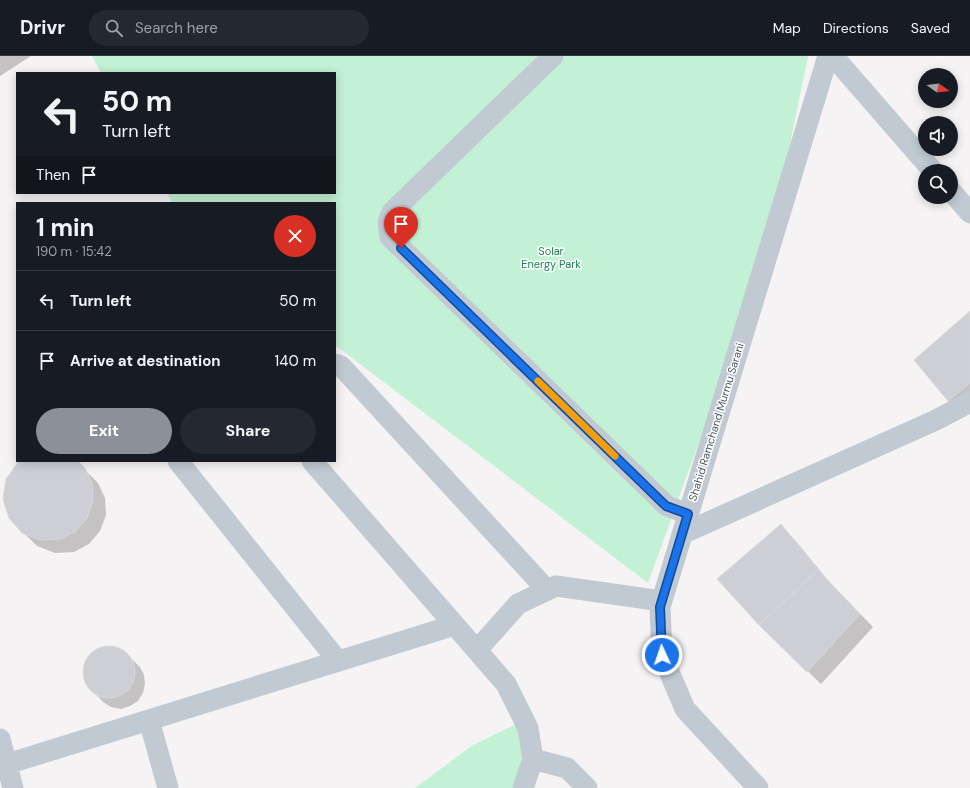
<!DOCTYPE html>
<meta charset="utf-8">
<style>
body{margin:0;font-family:"DM Sans",sans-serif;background:#242831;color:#f1f3f6;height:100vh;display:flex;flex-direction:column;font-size:15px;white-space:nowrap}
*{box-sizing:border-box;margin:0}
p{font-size:13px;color:#9ea1a6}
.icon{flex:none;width:22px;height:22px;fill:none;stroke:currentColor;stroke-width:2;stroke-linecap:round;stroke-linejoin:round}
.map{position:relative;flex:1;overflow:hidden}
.details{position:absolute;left:16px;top:146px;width:320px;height:260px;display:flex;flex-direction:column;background:#171b24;border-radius:0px;box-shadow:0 2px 10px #0003}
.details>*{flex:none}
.hud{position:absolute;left:16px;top:16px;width:320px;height:122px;border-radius:0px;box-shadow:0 2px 10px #0003;background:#171b24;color:#f1f3f6;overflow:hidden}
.needle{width:26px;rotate:104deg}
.controls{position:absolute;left:918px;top:12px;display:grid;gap:8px}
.controls a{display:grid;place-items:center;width:40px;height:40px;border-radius:50%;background:#171b24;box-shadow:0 2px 10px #0003;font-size:20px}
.pin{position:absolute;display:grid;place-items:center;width:34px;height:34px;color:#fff;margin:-41px -17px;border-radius:50% 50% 50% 0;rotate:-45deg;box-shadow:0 0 4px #0007}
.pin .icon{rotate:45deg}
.me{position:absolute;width:44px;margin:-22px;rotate:357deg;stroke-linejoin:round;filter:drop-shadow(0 0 3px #0008)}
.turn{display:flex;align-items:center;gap:14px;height:84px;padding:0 20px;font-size:18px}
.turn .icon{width:52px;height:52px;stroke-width:2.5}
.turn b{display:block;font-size:28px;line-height:34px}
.then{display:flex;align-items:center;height:38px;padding:0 20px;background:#0003;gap:8px;font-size:15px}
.round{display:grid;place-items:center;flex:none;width:42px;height:42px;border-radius:21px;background:#242831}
.headline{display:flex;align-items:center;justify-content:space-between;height:68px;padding:0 20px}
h1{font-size:24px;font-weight:700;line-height:30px}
.action{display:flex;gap:8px;margin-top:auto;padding:8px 20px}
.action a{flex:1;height:46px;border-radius:24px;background:#8c9099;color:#fff;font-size:16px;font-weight:700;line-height:46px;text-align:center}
.action a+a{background:#242831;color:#f1f3f6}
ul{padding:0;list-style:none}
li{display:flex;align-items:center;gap:12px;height:60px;padding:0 20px;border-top:1px solid #363941}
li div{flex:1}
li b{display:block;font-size:15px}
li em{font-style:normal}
header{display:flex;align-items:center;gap:24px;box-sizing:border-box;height:56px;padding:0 20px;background:#171b24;border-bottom:1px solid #363941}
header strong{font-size:19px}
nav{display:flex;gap:22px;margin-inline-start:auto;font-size:14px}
.search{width:280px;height:36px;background:#242831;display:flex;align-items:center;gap:10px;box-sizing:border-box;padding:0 14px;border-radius:22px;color:#9ea1a6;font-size:15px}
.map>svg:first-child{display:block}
.green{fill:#c3f1d5}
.shadow{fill:#0003}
.building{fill:#cdcfd5;stroke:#d7d9de}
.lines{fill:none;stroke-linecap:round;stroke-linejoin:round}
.minor{stroke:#c1cad2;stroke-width:21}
.route-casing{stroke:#114b97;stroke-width:10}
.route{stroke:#1a73e8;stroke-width:7}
.slow{stroke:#f59e0b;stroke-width:7}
.labels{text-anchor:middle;stroke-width:3;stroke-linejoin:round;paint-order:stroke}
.park-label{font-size:11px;fill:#17864f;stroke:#fff}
.street-label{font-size:11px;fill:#4a5661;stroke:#fff}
</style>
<header>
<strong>Drivr</strong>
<div class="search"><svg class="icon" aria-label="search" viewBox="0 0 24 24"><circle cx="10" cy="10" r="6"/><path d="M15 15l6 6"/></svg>Search here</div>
<nav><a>Map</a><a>Directions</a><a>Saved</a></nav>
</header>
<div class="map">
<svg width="970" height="732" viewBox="0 0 970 732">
<rect width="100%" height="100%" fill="#f5f3f3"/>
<path class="green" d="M92,0H808L768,195L648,527L335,289V147H172L167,137H335V17H101Z
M516,668L526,696L516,732H415L473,689Z"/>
<path class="shadow" d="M0,0H31L0,20Z
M970,256V351L961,358L948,345Z
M21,405H76L98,427L105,442L106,459L100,475L89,488L74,496L55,497L37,490L23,476L7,424L17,407Z
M781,470L794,483L831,528L873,571L821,628L773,582Z
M114,591L122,594L140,611L144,619L145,628L143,637L138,645L130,650L121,653L111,651L103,646L86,628L84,617L86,606L93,597L102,592Z"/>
<path class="building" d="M970,255V327L948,345L914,304Z
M19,405H78L85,412L92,428L93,445L87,462L76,475L61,483L41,484L22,477L9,462L3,443L6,423Z
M781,468L818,514L759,569L717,523Z
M818,514L860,558L807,616L759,569Z
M83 616a26 26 0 1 1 52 0a26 26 0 1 1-52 0Z"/>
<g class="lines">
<path class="minor" d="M553,0L392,156L388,166L390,181L667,450L688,458
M833,0L933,115
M951,135L970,157
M335,308L341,310L547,534
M178,405L338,605
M312,405L506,628L528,672L533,703L523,732
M682,478L936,364L970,346
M477,594L518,548L556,530L662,545
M149,664L168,732
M0,683L13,732
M533,703L567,712L587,732
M0,711L7,708L455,569
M758,732L685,653L662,599L660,551L828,0"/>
</g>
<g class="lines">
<defs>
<path id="route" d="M401,192L666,450L688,458L660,551L662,599"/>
</defs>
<use href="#route" class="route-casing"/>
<use href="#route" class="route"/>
<path class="slow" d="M538,325L615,400"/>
</g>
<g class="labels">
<g class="park-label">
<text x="551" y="199">Solar<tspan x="551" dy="13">Energy Park</tspan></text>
</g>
<g class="street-label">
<text transform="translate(716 366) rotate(-73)" y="4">Shahid Ramchand Murmu Sarani</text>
</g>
</g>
</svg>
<div class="controls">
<a><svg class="needle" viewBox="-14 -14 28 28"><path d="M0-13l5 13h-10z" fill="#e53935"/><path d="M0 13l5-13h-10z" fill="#9ea1a6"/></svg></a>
<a><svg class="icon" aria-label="sound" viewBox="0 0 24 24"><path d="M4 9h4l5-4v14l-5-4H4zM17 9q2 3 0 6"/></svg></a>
<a><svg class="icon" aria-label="search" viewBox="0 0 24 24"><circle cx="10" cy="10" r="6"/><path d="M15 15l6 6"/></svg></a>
</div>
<div class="pin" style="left:401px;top:192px;background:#d93025"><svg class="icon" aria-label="arrive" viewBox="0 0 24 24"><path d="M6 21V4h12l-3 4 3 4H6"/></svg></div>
<svg class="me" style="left:662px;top:599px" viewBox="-20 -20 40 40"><circle r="17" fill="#1a73e8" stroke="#fff" stroke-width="3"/><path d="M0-11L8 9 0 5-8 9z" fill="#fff"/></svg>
<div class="hud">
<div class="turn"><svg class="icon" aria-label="left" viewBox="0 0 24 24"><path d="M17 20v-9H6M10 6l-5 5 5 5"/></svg><div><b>50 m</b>Turn left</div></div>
<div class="then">Then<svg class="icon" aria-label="arrive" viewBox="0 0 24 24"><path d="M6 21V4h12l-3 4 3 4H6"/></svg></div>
</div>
<section class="details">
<div class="headline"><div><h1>1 min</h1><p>190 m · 15:42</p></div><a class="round" style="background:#d93025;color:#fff"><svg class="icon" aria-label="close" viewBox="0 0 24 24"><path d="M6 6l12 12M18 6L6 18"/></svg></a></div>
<ul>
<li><svg class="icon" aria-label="left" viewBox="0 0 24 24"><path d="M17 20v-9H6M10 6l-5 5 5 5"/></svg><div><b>Turn left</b></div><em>50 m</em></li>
<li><svg class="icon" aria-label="arrive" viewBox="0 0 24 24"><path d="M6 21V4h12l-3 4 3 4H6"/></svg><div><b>Arrive at destination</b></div><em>140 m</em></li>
</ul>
<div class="action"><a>Exit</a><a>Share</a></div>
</section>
</div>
